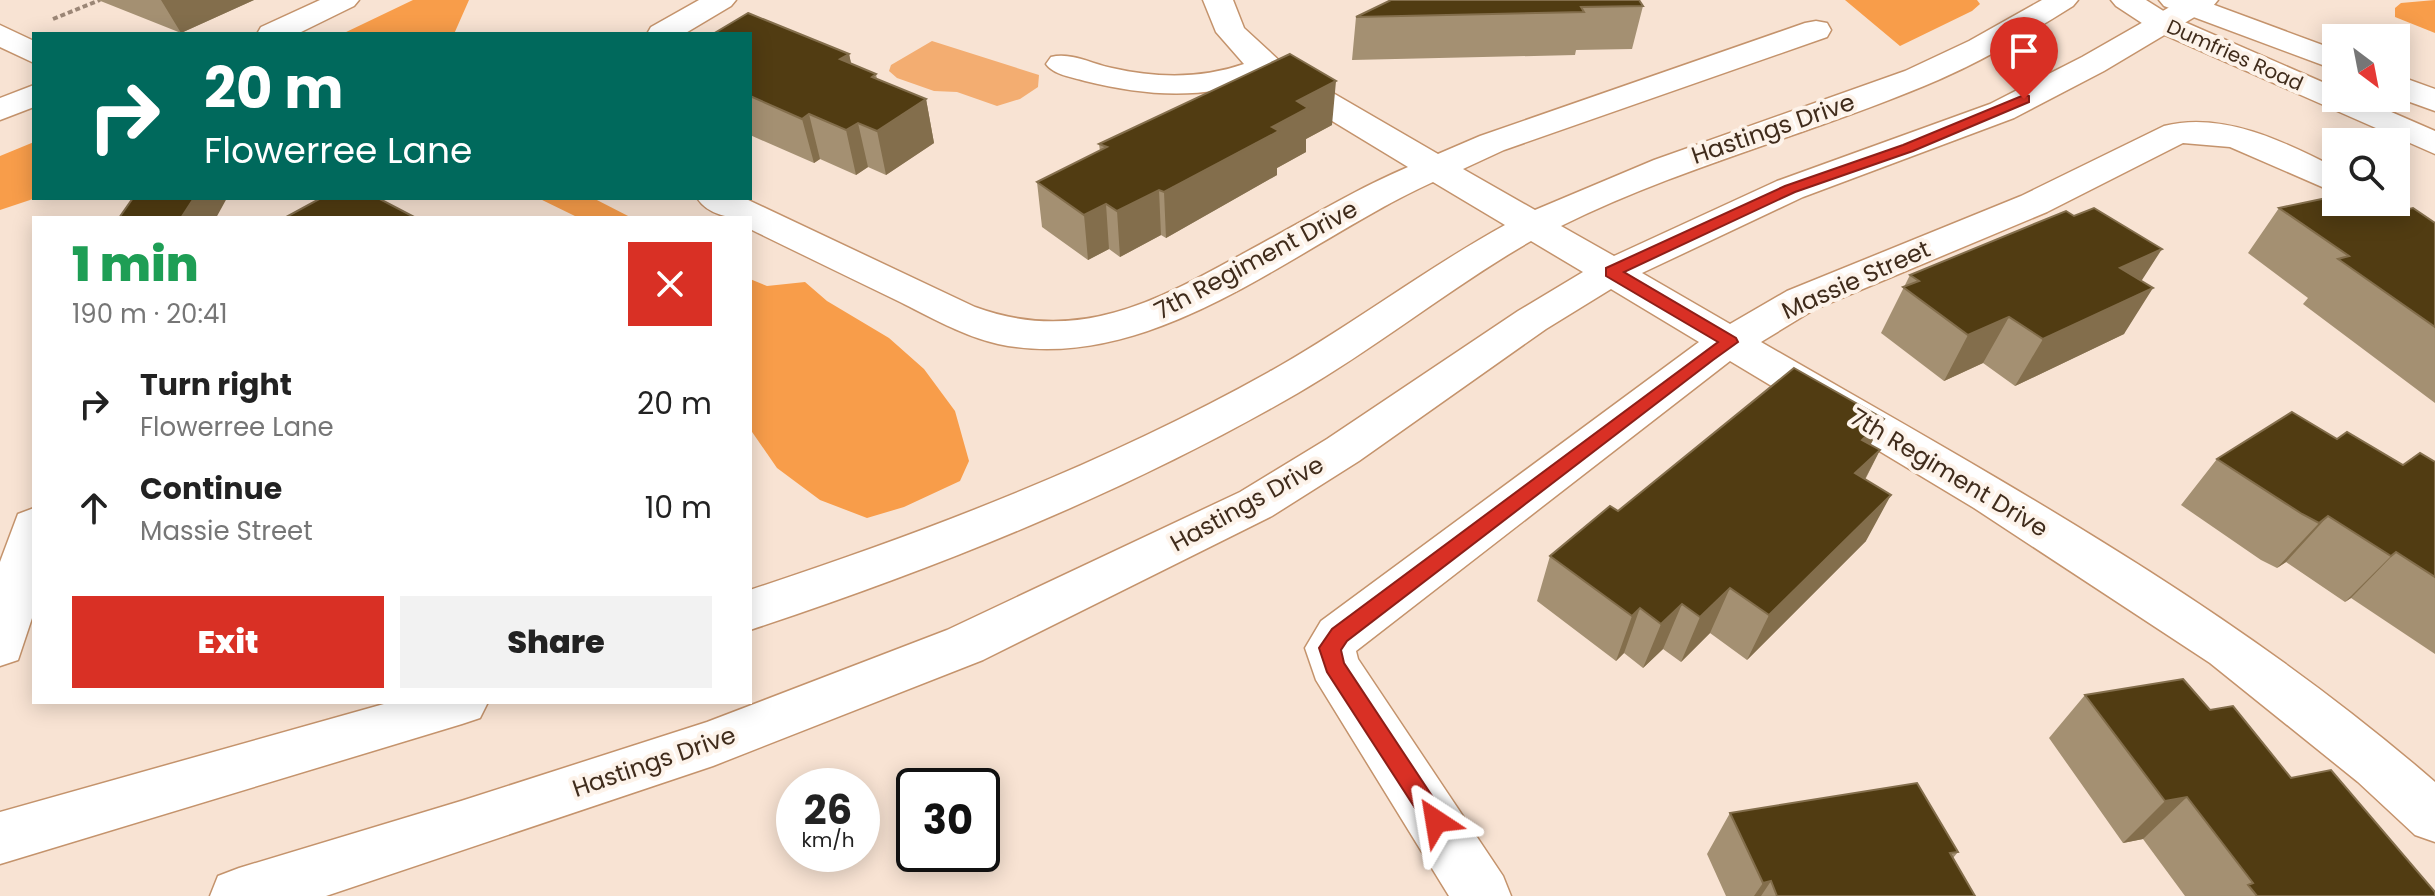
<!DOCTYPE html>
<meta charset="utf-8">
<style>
body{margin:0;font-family:Poppins,sans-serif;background:#f2f2f2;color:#222;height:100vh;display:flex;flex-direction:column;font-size:30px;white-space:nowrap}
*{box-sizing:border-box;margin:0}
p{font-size:26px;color:#767676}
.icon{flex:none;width:44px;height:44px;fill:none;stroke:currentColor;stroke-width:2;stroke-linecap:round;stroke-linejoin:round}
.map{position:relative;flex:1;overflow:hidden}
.drawer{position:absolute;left:32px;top:216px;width:720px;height:488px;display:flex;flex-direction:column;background:#fff;border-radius:0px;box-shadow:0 4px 20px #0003}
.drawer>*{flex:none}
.guide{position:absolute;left:32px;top:32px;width:720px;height:168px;border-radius:0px;box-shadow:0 4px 20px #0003;background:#00695c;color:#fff;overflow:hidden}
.needle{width:52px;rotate:148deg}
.controls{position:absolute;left:2322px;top:24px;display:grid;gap:16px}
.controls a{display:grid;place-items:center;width:88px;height:88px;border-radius:0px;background:#fff;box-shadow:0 4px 20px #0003;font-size:40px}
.speed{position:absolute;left:776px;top:768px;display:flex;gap:16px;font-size:40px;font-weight:700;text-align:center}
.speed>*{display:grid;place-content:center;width:104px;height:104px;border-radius:50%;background:#fff;box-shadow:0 4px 20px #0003;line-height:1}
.speed small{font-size:20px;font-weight:400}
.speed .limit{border:4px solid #111;border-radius:12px;background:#fff;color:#111}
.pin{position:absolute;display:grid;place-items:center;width:68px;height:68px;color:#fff;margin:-82px -34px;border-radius:50% 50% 50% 0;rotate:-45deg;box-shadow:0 0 8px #0007}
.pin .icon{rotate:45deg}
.me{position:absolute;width:88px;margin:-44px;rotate:327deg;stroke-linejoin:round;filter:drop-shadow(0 0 6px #0008)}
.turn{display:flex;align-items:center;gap:28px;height:168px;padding:0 40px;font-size:36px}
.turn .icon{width:104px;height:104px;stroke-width:2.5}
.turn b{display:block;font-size:56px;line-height:68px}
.round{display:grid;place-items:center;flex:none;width:84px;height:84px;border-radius:0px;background:#f2f2f2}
.overview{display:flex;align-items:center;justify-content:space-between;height:136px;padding:0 40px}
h1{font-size:48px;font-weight:800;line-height:60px;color:#1e9e55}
.action{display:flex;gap:16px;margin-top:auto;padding:16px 40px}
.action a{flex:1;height:92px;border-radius:0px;background:#d93025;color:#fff;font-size:32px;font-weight:800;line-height:92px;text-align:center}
.action a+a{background:#f2f2f2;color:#222}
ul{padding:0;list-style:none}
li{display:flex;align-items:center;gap:24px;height:104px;padding:0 40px}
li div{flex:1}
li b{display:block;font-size:30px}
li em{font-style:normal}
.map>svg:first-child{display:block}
.green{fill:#f3ad71}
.forest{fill:#f89d4a}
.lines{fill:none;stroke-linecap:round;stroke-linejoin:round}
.minor-casing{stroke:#c4936c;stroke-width:3}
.major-casing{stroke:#c4936c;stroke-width:3}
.path{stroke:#9b8676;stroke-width:4;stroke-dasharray:5 3;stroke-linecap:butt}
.minor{fill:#fff;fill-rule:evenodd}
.major{fill:#fff;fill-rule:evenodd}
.wall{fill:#a49072}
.shaded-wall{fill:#836e4c}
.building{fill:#513c12;stroke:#836e4c;stroke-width:2}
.route{fill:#d93025;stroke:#8d1f18;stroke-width:2}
.labels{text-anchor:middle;stroke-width:8;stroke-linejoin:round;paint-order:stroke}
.far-street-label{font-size:20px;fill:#402c1c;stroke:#fdf3ea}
.street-label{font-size:24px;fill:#402c1c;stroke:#fdf3ea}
</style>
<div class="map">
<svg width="2435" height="896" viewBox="0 0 2435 896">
<rect width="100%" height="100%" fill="#f8e3d3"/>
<path class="green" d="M932,41L1039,75L1038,87L1020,99L997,106L957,92L934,91L897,78L889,71L891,65Z"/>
<path class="forest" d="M413,0H469L454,34H342Z
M1845,0H1977L1980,4L1972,11L1900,46Z
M2435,0V33L2395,17V8L2401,3Z
M34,142L36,198L0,210V156Z
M538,198H593L632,218H579Z
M750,279L767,286L805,282L827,301L889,338L924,369L955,411L969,461L960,481L904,507L867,518L820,500L777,468L750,429Z"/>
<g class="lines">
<defs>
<path id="minor" d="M320,0H359L354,6L297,34H257L261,27Z
M699,0H736L731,6L684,34H647L651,27Z
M1203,0H1233L1244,28L1283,64L1438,154L1480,136L1805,23L1816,21L1827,23L1831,30L1827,37L1504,150L1463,169L1535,210L1654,160L1905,71L1969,41L2042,0H2078L2073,6C2025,36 1976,65 1924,86C1804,136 1678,168 1561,226L1614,256L1777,181L1990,104L2082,57L2182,0H2218L2213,6L2104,71L2014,118L1803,197L1642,273L1730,324L1787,291L2021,196L2164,126C2223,111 2285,142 2336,168V193L2230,147L2183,143L2047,212L1815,309L1761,342C1993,476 2232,605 2435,782V842L2415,835L2358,782L2210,663L1974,508L1730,361L1356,651L1358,659L1503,876L1511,896H1449L1316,680L1305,648L1321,621L1699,342L1611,289L1546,329L1359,461L1272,516L983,660L713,766L326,896H210L218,876L239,868L461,801L707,722L947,630L1240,492L1327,439L1518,311L1583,272L1531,241C1451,287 1379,346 1298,393C1125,493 940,567 750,630V590C929,531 1104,464 1269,372C1350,327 1423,270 1505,225L1433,182C1300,242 1154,377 998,344C963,336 930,317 898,301C848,277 799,253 750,229V218C730,218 709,216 697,198H744L975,307C1079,345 1157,301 1246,252C1300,223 1352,191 1408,167L1263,79C1202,100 1146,96 1085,81C1072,77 1054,75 1046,64L1051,57C1071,52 1092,64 1112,68C1156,78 1201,79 1244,64L1216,32Z
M0,25L34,41V63L0,47Z
M34,85V107L0,120V98Z
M34,508V612L18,660L0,666V562L18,514Z
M391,702H488L480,718L462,724L0,864V812Z"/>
<path id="major" d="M2111,0H2146L2173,17L2336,88V98H2359L2435,131V154L2151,29L2116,6Z
M2159,0H2201L2336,50V70L2164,6Z
M2396,75L2435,89V111L2396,97Z"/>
</defs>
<use href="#minor" class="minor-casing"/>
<use href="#major" class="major-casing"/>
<path class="path" d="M53,19L100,0"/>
<use href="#minor" class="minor"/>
<use href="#major" class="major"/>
</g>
<path class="wall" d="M98,0H254L181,33Z
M1391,0L1643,6L1632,49L1576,50L1575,55L1352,60L1356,17Z
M750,34L849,54L851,64L876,74L877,79L926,99L934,143L886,175L868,167L856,175L820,159L814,163L750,135Z
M1332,125L1306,139V152L1277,168V175L1166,238L1161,235L1120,257L1109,249L1088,260L1042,227L1037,182L1100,151L1099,144Z
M2279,208L2405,210L2435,223V403L2303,304L2308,298L2248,253Z
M1910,275L2141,281L2124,334L2015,386L1983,363L1944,381L1881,333Z
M2337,439L2403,465L2435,462V654L2351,598L2345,602L2286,562L2277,568L2261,560L2181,505L2217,459Z
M1871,445L1880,450L1865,480L1866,541L1747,660L1710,633L1681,662L1663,649L1643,668L1624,653L1616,661L1537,601L1550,556L1618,511Z
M2085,695L2210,710L2435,896H2185L2143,839L2123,843L2049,738Z
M1730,813L1958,852L1953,858L1975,896H1726L1707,854Z"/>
<path class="shaded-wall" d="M161,0H254L181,33Z
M849,54L859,98L840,59Z
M1336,81L1332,125L1306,139V152L1277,168V175L1166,238L1164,192L1272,127L1297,101Z
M926,99L934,143L886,175L877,131Z
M809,114L820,159L814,163L802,119Z
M858,123L868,167L856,175L846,130Z
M1159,190L1161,235L1120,257L1117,211Z
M194,198H227L216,218H181Z
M1106,204L1109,249L1088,260L1084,215Z
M2162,249L2133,294L2120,268Z
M2153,288L2124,334L2015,386L2043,339Z
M2009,317L1983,363L1944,381L1968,335Z
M1884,419L1860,465L1862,440Z
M1880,450L1856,496L1855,473Z
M1891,495L1866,541L1747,660L1769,615Z
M2328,516L2286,562L2277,568L2319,523Z
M2396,552L2351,598L2345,602L2391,556Z
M1730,588L1710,633L1681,662L1700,617Z
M1682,604L1663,649L1643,668L1661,624Z
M1640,608L1624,653L1616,661L1632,616Z
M2187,797L2143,839L2123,843L2165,801Z
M1771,881L1761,896H1754L1763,883Z"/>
<path class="building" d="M1391,0H1639L1643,6L1581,7L1584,12L1356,17Z
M748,13L849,54L840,59L876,74L872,77L926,99L877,131L858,123L846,130L809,114L802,119L750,96V34H713Z
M1290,54L1336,81L1297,101L1308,108L1272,127L1279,131L1164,192L1159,190L1117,211L1106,204L1084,215L1037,182L1107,147L1099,144Z
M2336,196V202H2392L2405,210L2413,208L2435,223V327L2338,259L2349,256L2279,208Z
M133,198H194L181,218H119Z
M321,198H378L416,218H292L288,216Z
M2094,208L2162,249L2120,268L2153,288L2043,339L2009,317L1968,335L1903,287L1919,281L1910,275L2066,211L2074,216Z
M1794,368L1884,419L1862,440L1880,450L1855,473L1891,495L1769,615L1730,588L1700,617L1682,604L1661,624L1640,608L1632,616L1550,556L1610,506L1618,511Z
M2292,412L2337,439L2347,432L2403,465L2420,453L2435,462V577L2396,552L2391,556L2328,516L2319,523L2302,514L2217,459Z
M2183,679L2210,710L2233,706L2291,778L2331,770L2435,892V896H2257L2248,885L2253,883L2187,797L2165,801L2085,695Z
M1917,783L1958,852L1950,853L1975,896H1777L1771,881L1763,883L1730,813Z"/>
<path class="route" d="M2024,95L2029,96V102L1913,151L1795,192L1624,272L1736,338L1738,342L1713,360L1347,641L1341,650L1344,663L1444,814L1447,821L1444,828L1436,832L1428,828L1327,672L1319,648L1332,629L1718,342L1606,276V268L1785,186L1903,145Z"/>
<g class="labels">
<g class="far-street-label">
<text transform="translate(2235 55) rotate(24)" y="7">Dumfries Road</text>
</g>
<g class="street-label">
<text transform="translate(1773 129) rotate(-19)" y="8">Hastings Drive</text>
<text transform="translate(1256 260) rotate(-28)" y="8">7th Regiment Drive</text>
<text transform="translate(1856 280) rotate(-24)" y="8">Massie Street</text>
<text transform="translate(1949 473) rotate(31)" y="8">7th Regiment Drive</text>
<text transform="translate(1247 504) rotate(-29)" y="8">Hastings Drive</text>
<text transform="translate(654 762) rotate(-19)" y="8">Hastings Drive</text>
</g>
</g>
</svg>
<div class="controls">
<a><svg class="needle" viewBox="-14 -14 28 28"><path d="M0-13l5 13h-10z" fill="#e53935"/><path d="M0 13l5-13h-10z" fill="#767676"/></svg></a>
<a><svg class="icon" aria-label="search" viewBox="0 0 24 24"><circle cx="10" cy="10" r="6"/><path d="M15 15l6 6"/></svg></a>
</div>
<div class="speed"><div>26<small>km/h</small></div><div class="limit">30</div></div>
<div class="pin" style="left:2024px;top:99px;background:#d93025"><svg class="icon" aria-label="arrive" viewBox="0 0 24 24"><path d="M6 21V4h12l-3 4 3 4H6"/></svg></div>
<svg class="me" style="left:1436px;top:821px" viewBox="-20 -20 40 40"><path d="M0-17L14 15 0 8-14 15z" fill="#d93025" stroke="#fff" stroke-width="4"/></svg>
<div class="guide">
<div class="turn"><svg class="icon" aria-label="right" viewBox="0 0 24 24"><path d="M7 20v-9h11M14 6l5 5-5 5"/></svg><div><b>20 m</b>Flowerree Lane</div></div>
</div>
<section class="drawer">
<div class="overview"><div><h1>1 min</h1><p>190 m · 20:41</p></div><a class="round" style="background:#d93025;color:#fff"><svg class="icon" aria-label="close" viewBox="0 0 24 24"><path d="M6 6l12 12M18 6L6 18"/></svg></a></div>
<ul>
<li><svg class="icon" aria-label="right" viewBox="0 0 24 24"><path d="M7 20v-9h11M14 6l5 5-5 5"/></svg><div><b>Turn right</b><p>Flowerree Lane</p></div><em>20 m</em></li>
<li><svg class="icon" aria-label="ahead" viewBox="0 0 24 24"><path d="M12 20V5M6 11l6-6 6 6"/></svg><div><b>Continue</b><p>Massie Street</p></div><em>10 m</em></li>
</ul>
<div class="action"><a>Exit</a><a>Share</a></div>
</section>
</div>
